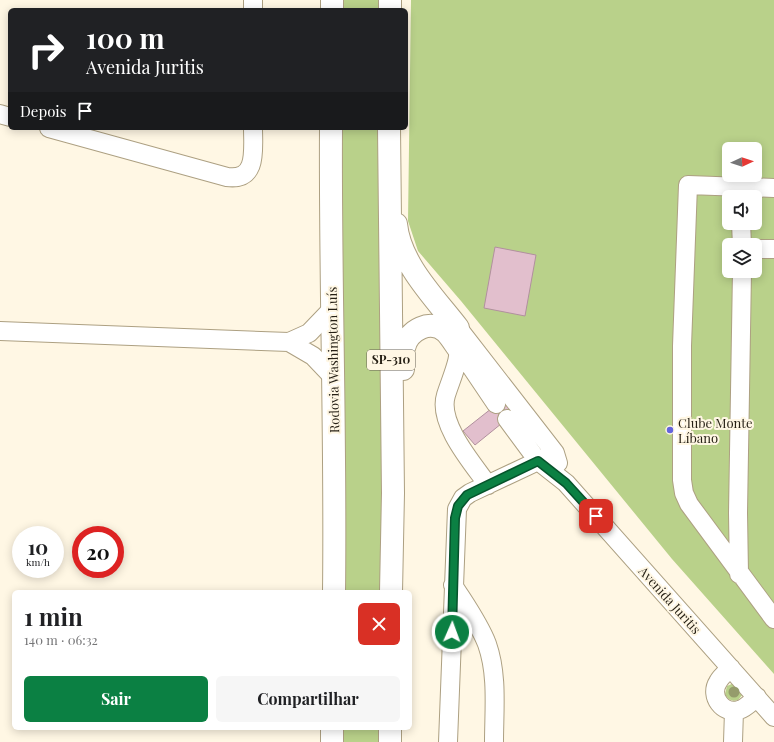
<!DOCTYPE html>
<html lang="pt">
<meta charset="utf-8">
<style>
body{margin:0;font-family:"Playfair Display",serif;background:#f6f6f6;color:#202124;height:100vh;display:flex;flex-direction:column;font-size:15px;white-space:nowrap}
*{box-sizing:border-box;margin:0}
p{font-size:13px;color:#757577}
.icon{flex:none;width:22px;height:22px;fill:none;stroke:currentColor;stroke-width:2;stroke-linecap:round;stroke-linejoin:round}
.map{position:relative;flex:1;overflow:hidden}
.panel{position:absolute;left:12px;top:590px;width:400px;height:140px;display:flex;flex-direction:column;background:#fff;border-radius:6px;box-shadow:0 2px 10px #0003}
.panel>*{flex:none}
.top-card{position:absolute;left:8px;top:8px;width:400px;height:122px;border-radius:6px;box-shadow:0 2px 10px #0003;background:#202124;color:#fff;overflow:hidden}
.needle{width:26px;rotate:87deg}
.controls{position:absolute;left:722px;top:142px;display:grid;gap:8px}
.controls a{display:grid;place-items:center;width:40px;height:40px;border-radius:6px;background:#fff;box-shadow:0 2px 10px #0003;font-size:20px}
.speed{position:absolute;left:12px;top:526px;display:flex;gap:8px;font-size:20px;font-weight:700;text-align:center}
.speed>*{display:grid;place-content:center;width:52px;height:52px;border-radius:50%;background:#fff;box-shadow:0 2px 10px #0003;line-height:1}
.speed small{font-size:10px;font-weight:400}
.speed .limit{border:6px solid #d22;background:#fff;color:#111}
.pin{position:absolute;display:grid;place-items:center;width:34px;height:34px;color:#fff;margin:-17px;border-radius:8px;box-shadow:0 2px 6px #0006}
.me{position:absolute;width:44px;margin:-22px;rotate:2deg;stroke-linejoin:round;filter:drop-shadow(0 0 3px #0008)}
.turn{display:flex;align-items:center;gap:14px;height:84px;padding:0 12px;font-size:18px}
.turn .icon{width:52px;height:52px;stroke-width:2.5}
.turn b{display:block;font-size:28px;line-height:34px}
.then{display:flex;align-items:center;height:38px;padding:0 12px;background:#0003;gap:8px;font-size:15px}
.round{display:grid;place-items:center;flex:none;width:42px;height:42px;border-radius:6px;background:#f6f6f6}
.overview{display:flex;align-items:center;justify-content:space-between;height:68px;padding:0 12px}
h1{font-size:24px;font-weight:700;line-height:30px}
.cta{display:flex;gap:8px;margin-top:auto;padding:8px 12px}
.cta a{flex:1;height:46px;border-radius:6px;background:#0b8043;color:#fff;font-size:16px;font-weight:700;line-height:46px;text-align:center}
.cta a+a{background:#f6f6f6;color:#202124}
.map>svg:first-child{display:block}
.green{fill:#b9d18a;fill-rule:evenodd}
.building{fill:#e2bfcd;stroke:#b1909e}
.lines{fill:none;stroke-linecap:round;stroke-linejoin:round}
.minor-casing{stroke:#ada082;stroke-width:20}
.highway-casing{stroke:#ada082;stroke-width:24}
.minor{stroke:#fff;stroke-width:18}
.highway{stroke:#fff;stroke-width:22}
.tree{fill:#959c6c}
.route-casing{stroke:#07532c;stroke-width:10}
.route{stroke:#0b8043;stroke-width:7}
.poi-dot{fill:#6364dd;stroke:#fff7e4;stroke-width:1.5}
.labels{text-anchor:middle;stroke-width:4;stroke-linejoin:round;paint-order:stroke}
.shield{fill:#fff7e4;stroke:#666052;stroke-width:1}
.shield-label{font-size:12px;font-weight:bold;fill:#251f14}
.street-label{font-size:13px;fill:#251f14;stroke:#fff7e4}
.poi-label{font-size:13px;fill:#251f14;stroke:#fff7e4;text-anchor:start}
</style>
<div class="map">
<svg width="774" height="742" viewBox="0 0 774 742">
<rect width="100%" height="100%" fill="#fff7e4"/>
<path class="green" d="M339,0H383V10H339Z
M411,0H774V674L672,559L461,301L418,251L408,221ZM729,149H755V175H729ZM729,197H755V223H729ZM729,245H755V271H729Z
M339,128H382L384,592H342Z
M734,683L743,694L738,700C732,702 728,700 725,694L727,686Z
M341,728H383V742H341Z"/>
<path class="building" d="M495,247L536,255L525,316L484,308Z
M506,397L517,411L475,445L463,431Z"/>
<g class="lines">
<defs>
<path id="minor" d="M253,0V10
M0,114L10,117
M49,128L227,177C258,181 253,150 253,128
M774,188L688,185L682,346V480L684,493L689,504L774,619
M741,223L742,245
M755,249H774
M458,328L555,453L558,463
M0,331L289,342L309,333L333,308
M459,339C461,359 452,376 446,395C437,423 473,464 488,485
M289,342L313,356L333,377
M461,352L496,404
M507,419L538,461L566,483L774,717
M739,574L738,513L742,271
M453,585C465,604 479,623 487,644C498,675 494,710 494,742
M731,668C727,672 721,676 718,682C709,696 723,715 739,710C746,708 751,702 757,697
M448,742L457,509L463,498L470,493L555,453
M733,742L734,711"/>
<path id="highway" d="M332,10V0
M390,10V0
M331,128C330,283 336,437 334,592
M389,128L393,493L391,592
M396,224C400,264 435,298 458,328
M403,369C403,362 402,354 404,348C408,330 431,318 446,332C451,337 456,346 461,352
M332,742V728
M390,742V728"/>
</defs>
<use href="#minor" class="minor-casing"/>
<use href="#highway" class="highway-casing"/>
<use href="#minor" class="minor"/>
<use href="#highway" class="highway"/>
</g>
<circle class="tree" cx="734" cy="692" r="5.5"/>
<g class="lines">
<defs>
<path id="route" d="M452,632L455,518L458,506L467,495L538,461L566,483L596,516"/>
</defs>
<use href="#route" class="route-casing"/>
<use href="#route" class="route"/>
</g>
<circle class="poi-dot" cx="670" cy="430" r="4"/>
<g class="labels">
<rect class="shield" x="367" y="350" width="48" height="20" rx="3"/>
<g class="shield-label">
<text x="391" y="364">SP-310</text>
</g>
<g class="street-label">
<text transform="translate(333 360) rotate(-91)" y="5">Rodovia Washington Luís</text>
<text transform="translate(670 600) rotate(48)" y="5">Avenida Juritis</text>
</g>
<g class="poi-label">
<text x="678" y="428">Clube Monte<tspan x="678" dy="15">Líbano</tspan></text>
</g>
</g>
</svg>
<div class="controls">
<a><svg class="needle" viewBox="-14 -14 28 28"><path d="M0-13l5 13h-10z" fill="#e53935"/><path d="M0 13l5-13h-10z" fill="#757577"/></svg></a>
<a><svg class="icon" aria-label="sound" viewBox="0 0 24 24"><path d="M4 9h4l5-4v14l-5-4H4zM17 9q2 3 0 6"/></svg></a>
<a><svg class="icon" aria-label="layers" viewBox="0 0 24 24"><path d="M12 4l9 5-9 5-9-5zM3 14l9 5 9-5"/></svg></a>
</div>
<div class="speed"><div>10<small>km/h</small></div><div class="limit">20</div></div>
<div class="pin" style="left:596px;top:516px;background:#d93025"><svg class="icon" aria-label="arrive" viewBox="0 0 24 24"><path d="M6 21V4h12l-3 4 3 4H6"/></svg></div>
<svg class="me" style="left:452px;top:632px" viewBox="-20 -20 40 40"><circle r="17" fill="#0b8043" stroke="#fff" stroke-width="3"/><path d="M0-11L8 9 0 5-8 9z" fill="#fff"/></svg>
<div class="top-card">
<div class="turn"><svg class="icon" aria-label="right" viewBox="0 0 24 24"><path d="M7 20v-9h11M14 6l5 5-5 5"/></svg><div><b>100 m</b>Avenida Juritis</div></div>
<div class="then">Depois<svg class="icon" aria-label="arrive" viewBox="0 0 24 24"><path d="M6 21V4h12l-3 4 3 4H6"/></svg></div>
</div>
<section class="panel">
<div class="overview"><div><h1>1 min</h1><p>140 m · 06:32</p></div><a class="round" style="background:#d93025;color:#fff"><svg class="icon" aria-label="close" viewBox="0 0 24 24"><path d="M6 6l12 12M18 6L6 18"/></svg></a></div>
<div class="cta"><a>Sair</a><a>Compartilhar</a></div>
</section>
</div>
